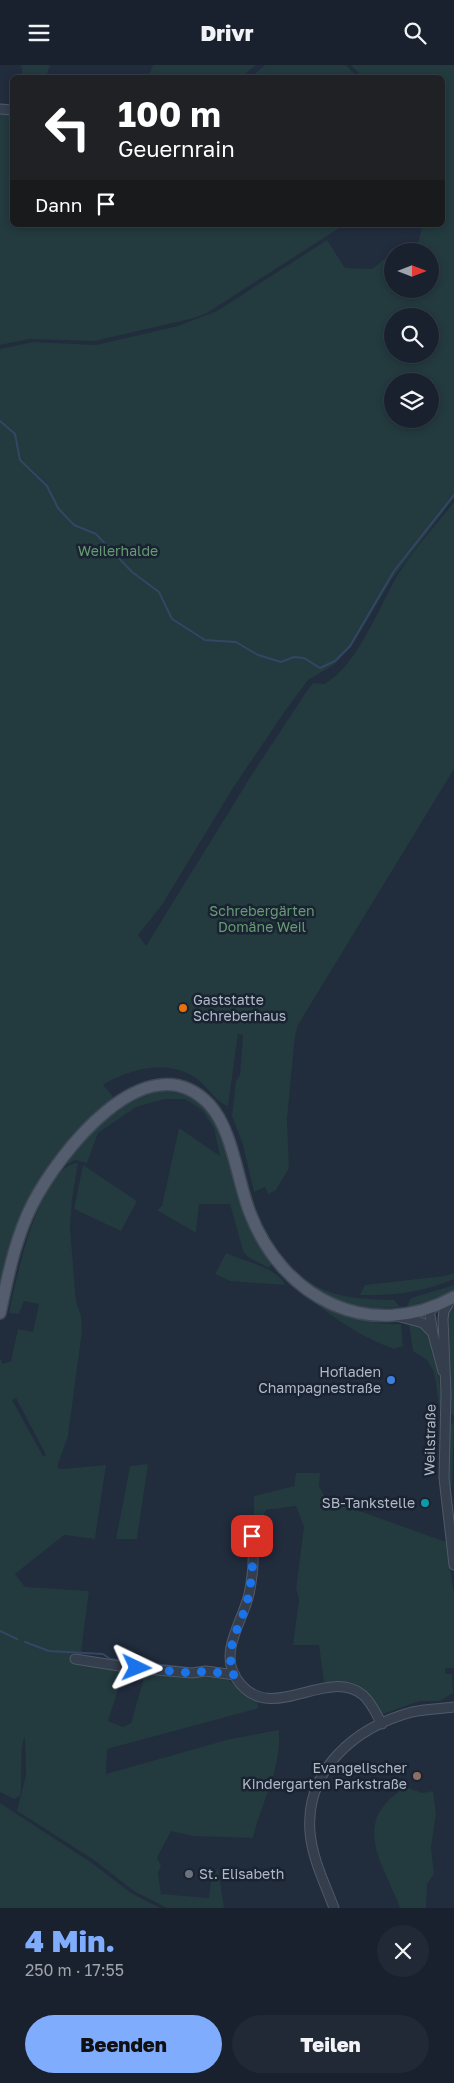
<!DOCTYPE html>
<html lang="de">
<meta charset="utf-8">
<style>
body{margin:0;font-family:"Golos Text",sans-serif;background:#222936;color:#f1f3f6;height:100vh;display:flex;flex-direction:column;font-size:19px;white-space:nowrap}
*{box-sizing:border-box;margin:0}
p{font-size:16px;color:#9fa3aa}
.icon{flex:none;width:28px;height:28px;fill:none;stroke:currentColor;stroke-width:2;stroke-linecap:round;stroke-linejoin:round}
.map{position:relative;height:1843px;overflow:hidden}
.drawer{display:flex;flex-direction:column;background:#19212e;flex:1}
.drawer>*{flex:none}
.banner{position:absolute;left:10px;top:10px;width:435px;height:152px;border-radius:8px;box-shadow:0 2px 8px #0003,0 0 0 1px #373e4a;background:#202124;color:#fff;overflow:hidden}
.needle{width:32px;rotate:90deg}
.fabs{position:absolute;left:384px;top:178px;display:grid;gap:10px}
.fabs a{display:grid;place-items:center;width:55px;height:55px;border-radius:50%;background:#19212e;box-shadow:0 2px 8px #0003,0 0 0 1px #373e4a;font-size:25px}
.pin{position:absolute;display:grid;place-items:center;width:42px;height:42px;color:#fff;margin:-21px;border-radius:10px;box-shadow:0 2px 8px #0006}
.me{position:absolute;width:55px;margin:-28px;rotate:92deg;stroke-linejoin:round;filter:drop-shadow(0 0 4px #0008)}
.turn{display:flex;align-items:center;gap:18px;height:105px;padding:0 25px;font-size:22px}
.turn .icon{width:65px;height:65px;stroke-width:2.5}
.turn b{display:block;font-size:35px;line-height:42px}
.then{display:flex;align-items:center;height:48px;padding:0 25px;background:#0003;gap:10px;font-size:19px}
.round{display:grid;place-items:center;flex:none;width:52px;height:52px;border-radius:26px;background:#222936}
.overview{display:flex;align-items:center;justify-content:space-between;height:85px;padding:0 25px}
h1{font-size:30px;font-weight:800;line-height:38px;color:#80acfe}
.action{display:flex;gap:10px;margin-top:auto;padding:10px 25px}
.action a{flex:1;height:58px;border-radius:30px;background:#80acfe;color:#111;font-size:20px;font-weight:800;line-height:58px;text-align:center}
.action a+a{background:#222936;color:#f1f3f6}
header{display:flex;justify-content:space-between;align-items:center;height:65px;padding:0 25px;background:#19212e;font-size:22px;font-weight:800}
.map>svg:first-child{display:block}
.green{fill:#233a3e;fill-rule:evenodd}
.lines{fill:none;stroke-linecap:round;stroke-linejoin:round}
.stream{stroke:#344665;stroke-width:2}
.minor-casing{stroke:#505967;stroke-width:11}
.major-casing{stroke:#3e4755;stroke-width:14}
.minor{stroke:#353e4d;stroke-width:9}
.major{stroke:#535d6d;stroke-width:11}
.route{stroke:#1a73e8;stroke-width:9;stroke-dasharray:0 16.2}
.food-dot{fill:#e8710a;stroke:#1a2331;stroke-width:2}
.shop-dot{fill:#3f7fe0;stroke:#1a2331;stroke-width:2}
.culture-dot{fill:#0f9aa8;stroke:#1a2331;stroke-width:2}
.education-dot{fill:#8d6e63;stroke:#1a2331;stroke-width:2}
.worship-dot{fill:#6b7280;stroke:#1a2331;stroke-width:2}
.labels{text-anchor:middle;stroke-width:5;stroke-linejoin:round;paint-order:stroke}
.park-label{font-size:14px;fill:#669b74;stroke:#1a2331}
.poi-label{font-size:14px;fill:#b0b9c8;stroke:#1a2331;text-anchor:end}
.street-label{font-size:14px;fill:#b0b9c8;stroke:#1a2331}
</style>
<header><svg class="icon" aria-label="menu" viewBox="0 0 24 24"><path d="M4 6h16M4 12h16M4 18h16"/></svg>Drivr<svg class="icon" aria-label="search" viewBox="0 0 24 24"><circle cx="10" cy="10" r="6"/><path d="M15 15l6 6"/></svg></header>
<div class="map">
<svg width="454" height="1843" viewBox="0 0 454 1843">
<rect width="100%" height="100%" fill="#212c3d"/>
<path class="green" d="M21,0H50L46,12H23Z
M153,0H256L241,12H148Z
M265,0H346L357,12H251Z
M351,0H454V433L392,514L352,581L334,600L308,615L285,646L233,723L162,840L138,870L146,881L251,711L306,627L313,618L324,619C358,600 378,543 397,511C413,485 435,461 454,437V704L298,960L295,971L287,1054L289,1103L276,1125L268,1129L265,1122L254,1127L243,1080L232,1051L236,1016L240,1010L243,970L238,969L228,1041C219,1039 209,1025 202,1018C174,993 132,1002 103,1020L116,1035L51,1102L0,1233V284L33,277L96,280L178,261L217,246L327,175L345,203L372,204L392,188V224H430V186H395L412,178H418L423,160H442V12H362ZM392,251H430V289H392ZM392,316H430V354H392Z
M0,46L12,48V160H344L207,248L194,253L95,276L29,274L0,280Z
M153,1025C187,1028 193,1028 216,1055L273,1196L269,1203L248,1192L243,1186L230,1139H199L196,1168L157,1145L162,1141L179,1063L220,1091L214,1063L202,1045L185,1034H165L136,1042L98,1068L87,1098L75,1095L62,1102C80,1066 117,1040 153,1025Z
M78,1098L72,1134L70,1163L76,1236L81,1251L82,1266L68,1371L57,1402L61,1404L106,1400L95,1474L64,1470L15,1509L25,1522L89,1526L81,1588L73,1587L71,1596L125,1603L108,1656L123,1662L131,1658L146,1605L226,1613L246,1630L257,1635L258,1643L256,1644L107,1684L106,1709L230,1674L279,1665C281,1707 262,1735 253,1773L193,1771L171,1766L157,1793L161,1801L158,1808L161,1829L209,1833L211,1816L218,1803L224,1843H167L134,1826L94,1795L17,1746L26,1710L25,1672C19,1679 23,1718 20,1731L14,1734L0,1727V1293L3,1299L11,1296L18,1264L33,1267L39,1239L24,1236L19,1249L9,1248C15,1218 40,1099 78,1098ZM16,1333L46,1390L43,1391L12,1335Z
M83,1100L137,1136L121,1166L74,1144Z
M226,1188C241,1195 279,1203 285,1220L230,1216L215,1209Z
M293,1204C323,1233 355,1234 394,1235L400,1242C352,1247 330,1236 291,1206Z
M454,1208V1214C425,1227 393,1231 360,1230L365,1220L444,1211Z
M454,1220V1225C438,1233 423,1238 407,1241L411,1233Z
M310,1231C338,1248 369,1261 401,1259L403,1281L394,1284C361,1272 336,1255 309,1233Z
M454,1239V1352L450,1347V1307L446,1257V1251Z
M409,1258H418L430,1270L437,1298L442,1335L441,1352L434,1307L427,1295L413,1286Z
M454,1357L452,1420L450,1422L447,1402L449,1361Z
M148,1399L137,1474H116L130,1401Z
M296,1408H320L319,1421L326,1434L446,1477L454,1529V1603H445V1609H452L453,1628L440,1636H420L383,1649C378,1644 376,1638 372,1632C360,1617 342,1617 324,1617L319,1580H293L299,1534L296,1524L304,1462L296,1441L266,1445L259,1458L254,1457V1431L294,1421Z
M405,1722L422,1728L433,1726L436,1749L431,1783L434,1809L427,1819L426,1843H400C389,1810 356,1769 387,1737C392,1731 399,1727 405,1722Z
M0,1738L92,1798L131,1828L160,1843H0Z"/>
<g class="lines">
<path class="stream" d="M0,356L15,369L20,395L47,421L58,443L74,460L96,469L132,507L159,527L172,554L205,575L236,577L258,590L281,597L294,592L304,593L320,603L335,596L350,581L394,506L454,430
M0,1566L17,1574
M25,1577L49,1586L103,1589L110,1594L188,1603"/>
<defs>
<path id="minor" d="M0,44L12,45
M452,1233L444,1246L443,1254L446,1329L444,1413L454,1500
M429,1243L433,1269L443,1306
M397,1251L423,1258L431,1266
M251,1469C255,1489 253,1510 249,1529C243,1556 219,1586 236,1613C269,1664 325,1600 363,1630C372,1638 376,1649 382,1659
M75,1594L132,1603L192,1608L206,1606L235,1610
M334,1843C325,1819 312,1793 310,1767C305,1704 356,1662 412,1647C426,1644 440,1644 454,1642"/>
<path id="major" d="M0,1248C8,1211 15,1174 32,1140C58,1089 146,974 209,1039C233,1065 237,1115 250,1148C283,1234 370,1278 454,1232"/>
</defs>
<use href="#minor" class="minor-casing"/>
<use href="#major" class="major-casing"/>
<use href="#minor" class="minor"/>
<use href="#major" class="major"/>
</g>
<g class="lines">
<path class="route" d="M137,1603L192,1608L206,1606L235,1610C222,1585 241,1561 247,1537C252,1516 254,1493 252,1471"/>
</g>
<circle class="food-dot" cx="183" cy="943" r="5"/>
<circle class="shop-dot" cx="391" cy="1315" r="5"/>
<circle class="culture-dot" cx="425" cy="1438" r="5"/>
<circle class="education-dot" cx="417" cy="1711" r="5"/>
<circle class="worship-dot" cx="189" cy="1809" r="5"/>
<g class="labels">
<g class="park-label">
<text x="118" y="491">Weilerhalde</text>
<text x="262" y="851">Schrebergärten<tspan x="262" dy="16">Domäne Weil</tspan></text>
</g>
<g class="poi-label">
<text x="193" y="940" text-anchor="start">Gaststatte<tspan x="193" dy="16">Schreberhaus</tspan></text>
<text x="381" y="1312">Hofladen<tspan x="381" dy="16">Champagnestraße</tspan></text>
<text x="415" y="1443">SB-Tankstelle</text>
<text x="407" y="1708">Evangelischer<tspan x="407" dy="16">Kindergarten Parkstraße</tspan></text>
<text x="199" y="1814" text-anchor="start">St. Elisabeth</text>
</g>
<g class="street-label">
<text transform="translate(430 1375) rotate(-89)" y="5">Weilstraße</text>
</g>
</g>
</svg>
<div class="fabs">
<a><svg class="needle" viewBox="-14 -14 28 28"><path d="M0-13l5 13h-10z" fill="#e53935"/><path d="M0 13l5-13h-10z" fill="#9fa3aa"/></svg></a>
<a><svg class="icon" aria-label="search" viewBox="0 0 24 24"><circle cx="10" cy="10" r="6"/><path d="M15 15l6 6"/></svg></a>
<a><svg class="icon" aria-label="layers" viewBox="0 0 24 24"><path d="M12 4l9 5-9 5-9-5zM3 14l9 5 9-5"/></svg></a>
</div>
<div class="pin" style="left:252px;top:1471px;background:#d93025"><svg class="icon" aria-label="arrive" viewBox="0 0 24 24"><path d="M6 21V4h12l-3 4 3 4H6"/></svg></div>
<svg class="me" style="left:137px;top:1603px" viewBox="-20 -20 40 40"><path d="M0-17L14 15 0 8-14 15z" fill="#1a73e8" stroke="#fff" stroke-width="4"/></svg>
<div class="banner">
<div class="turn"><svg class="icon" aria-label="left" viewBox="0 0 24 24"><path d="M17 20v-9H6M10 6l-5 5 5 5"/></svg><div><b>100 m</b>Geuernrain</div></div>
<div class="then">Dann<svg class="icon" aria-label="arrive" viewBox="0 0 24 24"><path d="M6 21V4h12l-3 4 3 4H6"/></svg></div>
</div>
</div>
<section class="drawer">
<div class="overview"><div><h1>4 Min.</h1><p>250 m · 17:55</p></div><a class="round"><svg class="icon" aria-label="close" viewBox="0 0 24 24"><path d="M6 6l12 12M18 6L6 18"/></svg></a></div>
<div class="action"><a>Beenden</a><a>Teilen</a></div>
</section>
